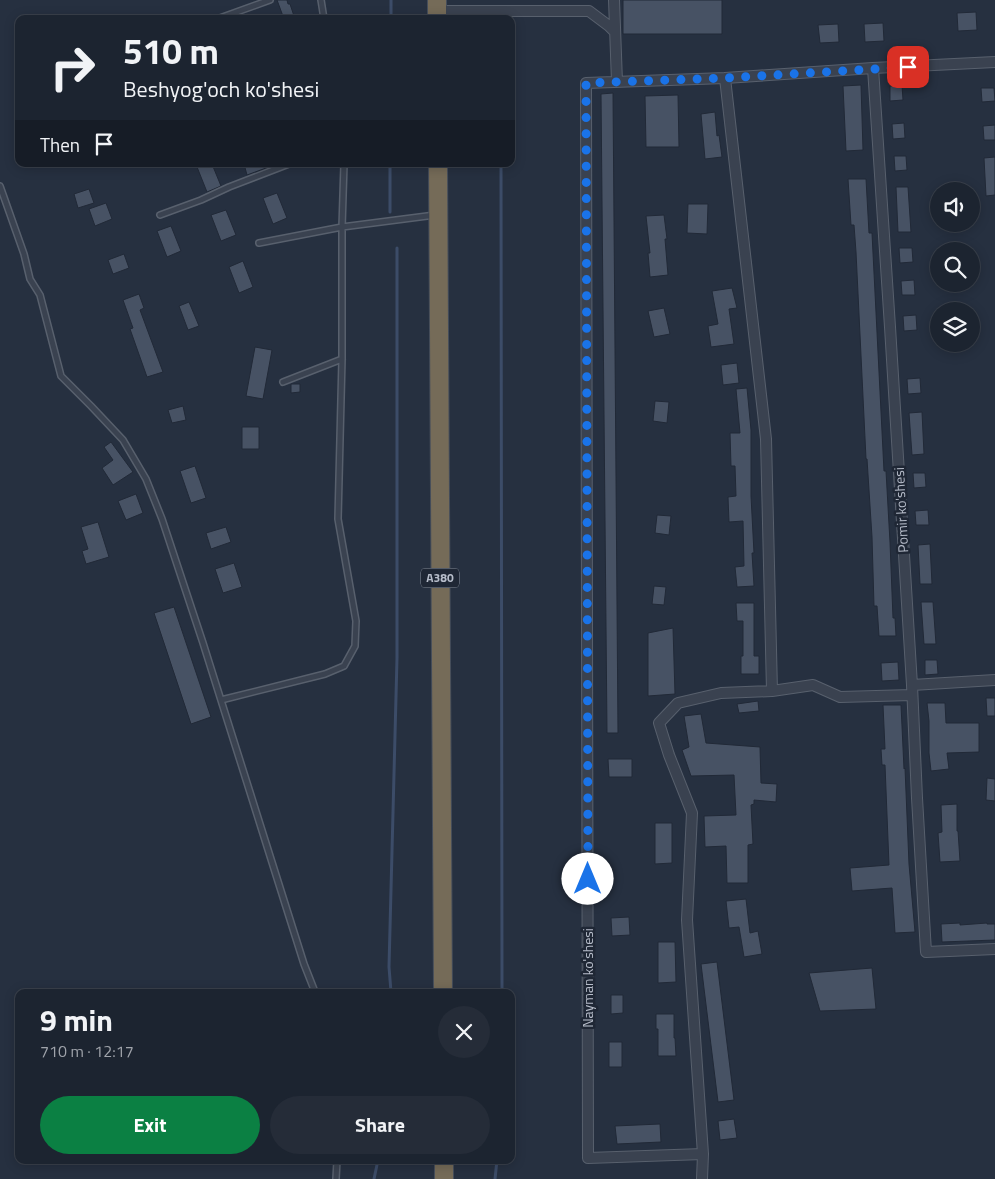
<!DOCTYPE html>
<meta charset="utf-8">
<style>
body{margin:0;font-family:"Titillium Web",sans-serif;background:#252c38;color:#f1f3f6;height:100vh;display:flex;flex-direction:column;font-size:19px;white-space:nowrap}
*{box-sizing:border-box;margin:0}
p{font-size:16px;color:#a0a4ab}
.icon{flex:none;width:28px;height:28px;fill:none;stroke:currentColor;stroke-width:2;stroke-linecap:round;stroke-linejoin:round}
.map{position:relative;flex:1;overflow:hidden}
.side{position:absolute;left:15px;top:989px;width:500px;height:175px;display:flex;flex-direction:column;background:#1c2430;border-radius:10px;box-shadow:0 2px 12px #0003,0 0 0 1px #3a414c}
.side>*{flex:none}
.banner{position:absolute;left:15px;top:15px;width:500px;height:152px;border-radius:10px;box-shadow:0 2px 12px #0003,0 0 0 1px #3a414c;background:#1c2430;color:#f1f3f6;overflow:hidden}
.fabs{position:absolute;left:930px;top:182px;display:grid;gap:10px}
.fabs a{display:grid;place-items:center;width:50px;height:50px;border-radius:50%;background:#1c2430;box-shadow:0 2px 12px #0003,0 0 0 1px #3a414c;font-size:25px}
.pin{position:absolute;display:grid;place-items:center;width:42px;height:42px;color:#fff;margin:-21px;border-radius:10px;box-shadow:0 2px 8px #0006}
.me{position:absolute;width:55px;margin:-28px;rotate:0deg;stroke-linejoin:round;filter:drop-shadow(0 0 4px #0008)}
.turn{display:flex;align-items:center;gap:18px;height:105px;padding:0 25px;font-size:22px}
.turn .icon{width:65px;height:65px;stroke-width:2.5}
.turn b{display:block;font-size:35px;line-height:42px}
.then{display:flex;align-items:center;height:48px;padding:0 25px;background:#0003;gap:10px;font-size:19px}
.round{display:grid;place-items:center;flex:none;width:52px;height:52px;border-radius:26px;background:#252c38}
.head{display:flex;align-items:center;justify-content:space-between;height:85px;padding:0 25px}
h1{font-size:30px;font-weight:700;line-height:38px}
.cta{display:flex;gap:10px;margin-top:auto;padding:10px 25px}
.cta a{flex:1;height:58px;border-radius:30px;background:#0b8043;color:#fff;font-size:20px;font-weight:700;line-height:58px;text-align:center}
.cta a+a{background:#252c38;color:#f1f3f6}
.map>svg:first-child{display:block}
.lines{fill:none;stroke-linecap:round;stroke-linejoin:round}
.stream{stroke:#3c4c68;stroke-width:3}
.building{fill:#475264;stroke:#212937}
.lane-casing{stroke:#58606d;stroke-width:8}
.street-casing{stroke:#58606d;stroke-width:12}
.highway-casing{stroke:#454d5a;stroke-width:20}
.lane{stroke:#3a4250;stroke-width:5}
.street{stroke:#3a4250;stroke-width:10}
.highway{stroke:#756b58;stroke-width:18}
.route{stroke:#1a73e8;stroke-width:9;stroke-dasharray:0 16.2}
.labels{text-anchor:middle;stroke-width:5;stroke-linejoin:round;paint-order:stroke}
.shield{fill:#1f2735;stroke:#89909d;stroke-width:1}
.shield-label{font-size:12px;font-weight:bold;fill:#b7bdca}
.street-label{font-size:14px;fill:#b7bdca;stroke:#1f2735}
</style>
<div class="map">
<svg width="995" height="1179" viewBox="0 0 995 1179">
<rect width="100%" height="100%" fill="#263040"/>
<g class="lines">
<path class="stream" d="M391,19V0
M501,164L502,992
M390,212V164
M391,992L389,967L397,658V248
M374,1179L378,1160
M495,1179L497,1160"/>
</g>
<path class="building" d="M277,0H287L288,4H290L295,19H284Z
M623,0H722V34H623Z
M976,12L977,30L958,31L957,13Z
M883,23L884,41L865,42L864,24Z
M838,24L839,42L820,43L818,25Z
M861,85L863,150L846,151L843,86Z
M902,85L903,100L890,101V86Z
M981,88H994L995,101L982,102Z
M613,93L618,733H607L601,94Z
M678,95L679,147H646L645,96Z
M715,112L717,136L719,135L722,157L705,159L701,114Z
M904,123L905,138L893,139L892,124Z
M995,125V140H984L983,126Z
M894,156H906L907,170L895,171Z
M995,157V195L986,196L984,158Z
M205,164H212L221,186L207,192L197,167Z
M244,164H277L247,175Z
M848,179H866L869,233H872L884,471H886L890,542L893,618H895L896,636H879L877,606H874L872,537L867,459H866L856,252L854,225H851Z
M896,187H908L911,232H898Z
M89,189L94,203L78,208L74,194Z
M277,193L287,218L273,224L263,198Z
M106,203L112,219L95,226L89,209Z
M688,204H708L707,234L687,233Z
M226,210L236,235L221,241L211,215Z
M664,215L667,239H665L668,275L650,277L648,253H650L646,216Z
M171,226L181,251L167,257L157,231Z
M899,248H912L913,262L900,263Z
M124,254L129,268L113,274L108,260Z
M243,261L253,287L239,293L229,267Z
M914,280L915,295H902L901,281Z
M732,288L737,308L729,309L734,344L711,347L708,326L718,324L712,291Z
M139,294L144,308L140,310L163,372L147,377L130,329L133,328L123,300Z
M189,302L199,326L188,330L179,306Z
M664,308L670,334L654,337L648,311Z
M916,315L917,330L904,331L903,316Z
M255,347L272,350L263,399L246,396Z
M737,363L739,383L723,385L721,365Z
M920,378L921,393L908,394L907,379Z
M291,384H300V392L291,393Z
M747,388L751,430V496L754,553H752L754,586L737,587L735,567L744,566L743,521L729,522L728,497L736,496L735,466H731L730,433H740L736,389Z
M655,401L669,402L667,423L653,421Z
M183,406L186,420L172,423L168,410Z
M922,412L924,454L912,455L909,413Z
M242,427H259V449H242Z
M111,442L133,472L113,485L102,468L113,460L104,447Z
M195,466L206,498L191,503L180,471Z
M913,473H925L926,487L914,488Z
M136,494L143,513L126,520L118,501Z
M928,510L929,525H916L915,511Z
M657,515L671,516L669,535L655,533Z
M98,522L109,557L86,564L82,551L88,549L81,527Z
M226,527L231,542L211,549L206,533Z
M930,544L932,584H920L918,545Z
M234,563L242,587L223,593L215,569Z
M654,586L666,587L664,605L652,604Z
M921,602H933L936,644H924Z
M736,603H754V656H759V674H741V656H743V621H737Z
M174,607L211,717L191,724L154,613Z
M673,628L675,694L648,696V633Z
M925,660H937L938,674L925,675Z
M898,662L899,680L882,681L881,663Z
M986,698H995V716H987Z
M758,701L759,711L739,713L737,704Z
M927,703H945L946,723H979V752L947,753L949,769L931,771L929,753V721Z
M883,705H901L904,769L905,768L909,864L915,932L895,933L892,888L852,891L850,868L889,865L885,765H882L881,749H885Z
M701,714L706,743L760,747L761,783L777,784L776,802L754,800V804L751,805L753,844L748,845V883H727L726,846L705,847L704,816L736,815L734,775L691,776L682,750L689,747L684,716Z
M608,759H632V777H609Z
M987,778L995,779V801L986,800Z
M957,804V831H958L960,861L940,862L938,833L942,832L941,805Z
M655,823H672V863L655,864Z
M746,899L750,933L758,931L762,954L744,957L739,927L729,928L726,901Z
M629,917L630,935L612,936L611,918Z
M960,923V925L987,923V924H995V940L942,942L941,924Z
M658,942H675L676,982L658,983Z
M717,962L734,1100L718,1102L701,964Z
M872,968L876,1009L820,1011L809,973Z
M611,995H623V1013L611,1014Z
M656,1014H674V1038H675L676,1056H658V1029H656Z
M609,1042H622V1067H609Z
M734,1119L737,1138L720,1140L718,1121Z
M660,1124L661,1142L617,1144L615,1126Z"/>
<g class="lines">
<defs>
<path id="lane" d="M321,0L324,19
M217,19L270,0
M344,164L342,227L435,215
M0,186L24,254L30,279L40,295L61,376L91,406L123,440L146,479L162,519L203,643L304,964L315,992
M160,215L201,200L229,187L289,164
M283,382L342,359
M221,700L325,674L344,666L355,646L356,621L338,519L342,359V227L259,243
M336,1179L337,1160"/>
<path id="street" d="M614,0L617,82
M437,11H589L609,26L615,32
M873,68L890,327L912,685L917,798L926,952L995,949
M725,78L766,439L772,691
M912,685L995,680
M703,1154L588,1158L586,83L725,78L873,68L995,62
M702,1179L703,1154L687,920L692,813L669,755L659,723L678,703L721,693L772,691L813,685L840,697L912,695"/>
<path id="highway" d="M437,0V19
M438,164L443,992
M444,1160V1179"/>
</defs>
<use href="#lane" class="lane-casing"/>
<use href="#street" class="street-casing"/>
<use href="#highway" class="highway-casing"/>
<use href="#lane" class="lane"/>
<use href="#street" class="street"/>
<use href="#highway" class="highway"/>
</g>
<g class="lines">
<path class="route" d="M588,879L586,83L725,78L908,67"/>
</g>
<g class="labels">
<rect class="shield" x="421" y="568.5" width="38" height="19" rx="4"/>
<g class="shield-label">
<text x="440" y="582">A380</text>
</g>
<g class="street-label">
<text transform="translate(901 510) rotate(-93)" y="5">Pomir ko'shesi</text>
<text transform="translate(588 978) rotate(-90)" y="5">Nayman ko'shesi</text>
</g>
</g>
</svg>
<div class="fabs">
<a><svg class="icon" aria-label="sound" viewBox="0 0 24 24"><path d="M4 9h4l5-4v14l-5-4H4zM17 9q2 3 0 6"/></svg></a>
<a><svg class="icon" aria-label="search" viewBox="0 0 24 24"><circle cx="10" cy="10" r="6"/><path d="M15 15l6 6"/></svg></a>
<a><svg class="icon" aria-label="layers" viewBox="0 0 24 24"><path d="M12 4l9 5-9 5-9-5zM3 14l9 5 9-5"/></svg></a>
</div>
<div class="pin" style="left:908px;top:67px;background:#d93025"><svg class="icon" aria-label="arrive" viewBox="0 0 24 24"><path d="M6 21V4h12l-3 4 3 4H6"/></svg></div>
<svg class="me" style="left:588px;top:879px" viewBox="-20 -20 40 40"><circle r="19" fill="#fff"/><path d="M0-13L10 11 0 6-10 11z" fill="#1a73e8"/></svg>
<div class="banner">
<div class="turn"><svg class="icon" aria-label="right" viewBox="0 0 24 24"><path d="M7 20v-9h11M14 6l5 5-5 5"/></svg><div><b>510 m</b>Beshyog'och ko'shesi</div></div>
<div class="then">Then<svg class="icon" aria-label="arrive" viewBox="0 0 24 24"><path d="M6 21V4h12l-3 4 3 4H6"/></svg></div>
</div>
<section class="side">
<div class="head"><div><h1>9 min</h1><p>710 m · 12:17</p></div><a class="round"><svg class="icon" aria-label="close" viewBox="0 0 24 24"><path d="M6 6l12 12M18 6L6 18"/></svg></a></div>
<div class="cta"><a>Exit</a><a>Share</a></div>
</section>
</div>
